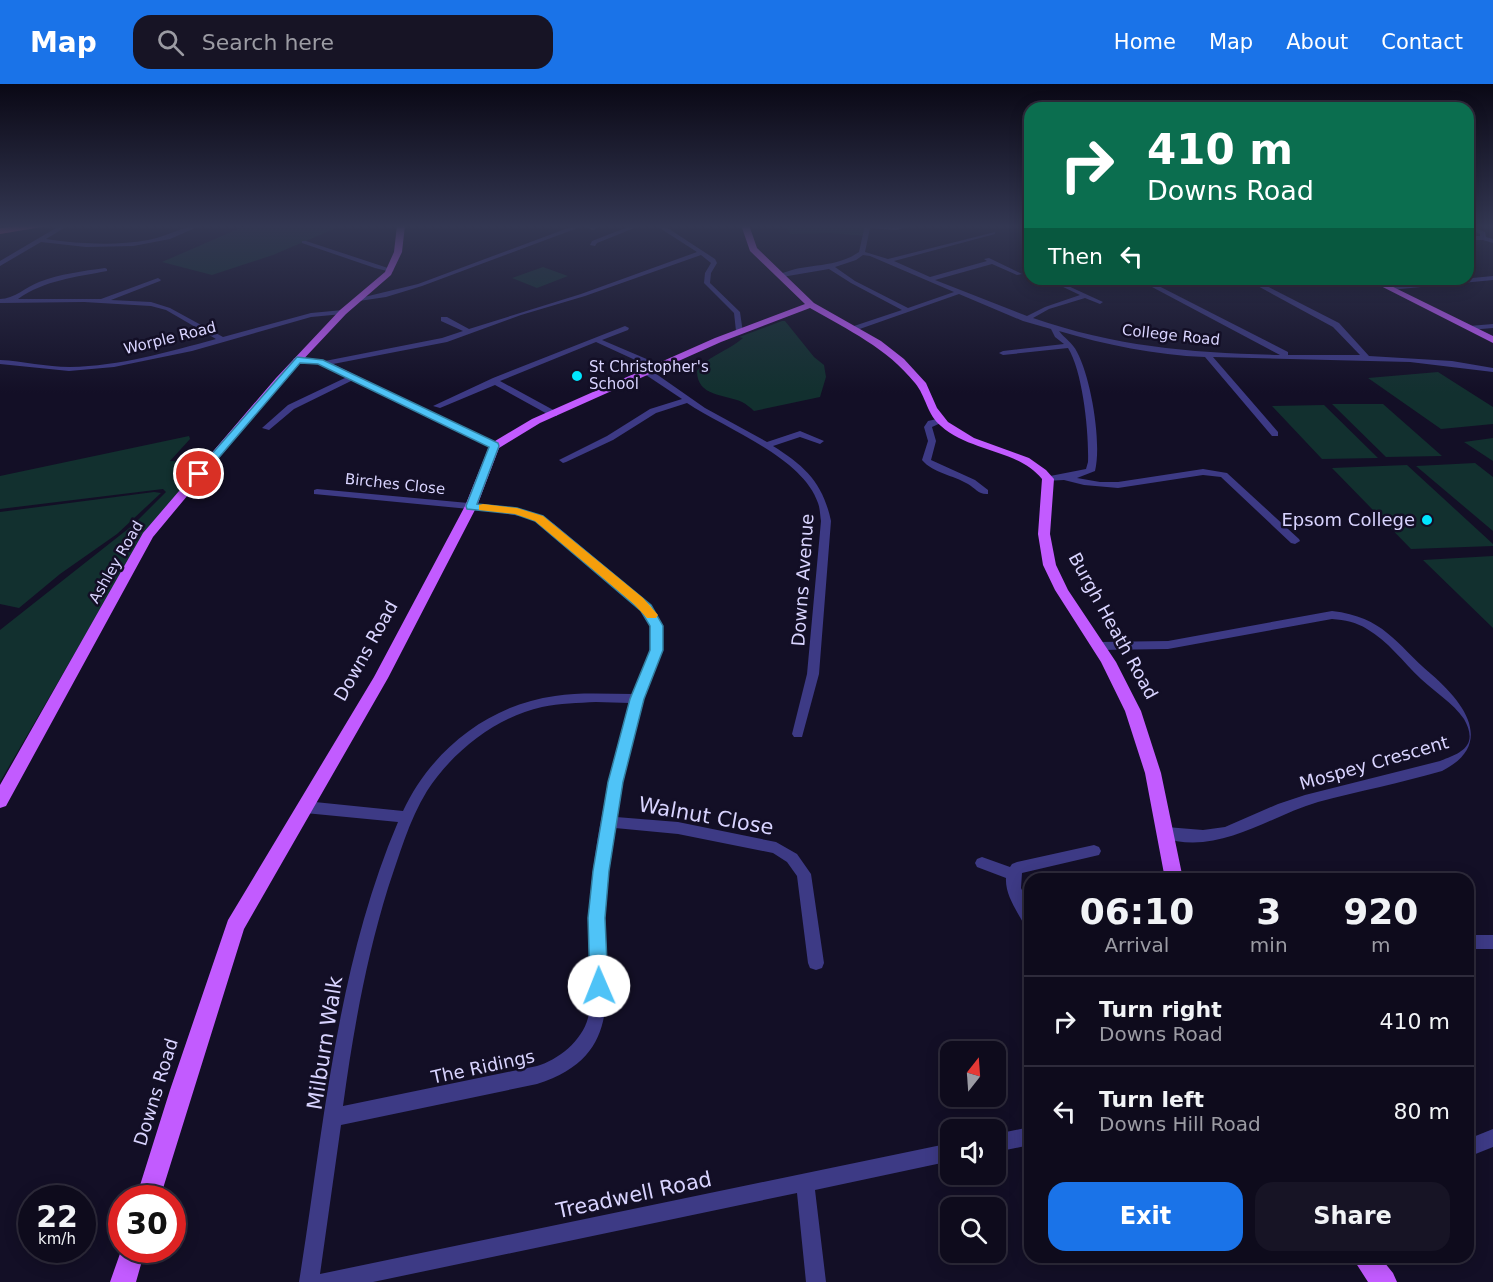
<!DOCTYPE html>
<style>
body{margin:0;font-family:"DejaVu Sans",sans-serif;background:#171425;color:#f1f3f6;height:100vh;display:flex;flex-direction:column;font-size:22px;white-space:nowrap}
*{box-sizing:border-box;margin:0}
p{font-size:20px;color:#9b9ba3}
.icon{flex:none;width:33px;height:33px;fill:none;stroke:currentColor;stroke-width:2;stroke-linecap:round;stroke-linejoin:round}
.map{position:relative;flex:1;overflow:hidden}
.sheet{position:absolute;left:1024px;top:789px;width:450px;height:390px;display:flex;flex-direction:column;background:#0e0b1c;border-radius:18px;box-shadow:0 3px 15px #0003,0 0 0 2px #2e2b3b}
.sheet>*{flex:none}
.hud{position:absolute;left:1024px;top:18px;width:450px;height:183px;border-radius:18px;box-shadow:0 3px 15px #0003,0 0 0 2px #2e2b3b;background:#0b6e4f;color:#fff;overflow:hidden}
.needle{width:39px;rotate:17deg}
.buttons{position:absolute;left:940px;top:957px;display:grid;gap:12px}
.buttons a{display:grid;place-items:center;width:66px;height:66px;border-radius:12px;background:#0e0b1c;box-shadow:0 3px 15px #0003,0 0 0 2px #2e2b3b;font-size:30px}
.speed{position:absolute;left:18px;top:1101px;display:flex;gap:12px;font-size:30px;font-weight:700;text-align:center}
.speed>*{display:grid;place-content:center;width:78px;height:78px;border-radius:50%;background:#0e0b1c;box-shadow:0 3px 15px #0003,0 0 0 2px #2e2b3b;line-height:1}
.speed small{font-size:15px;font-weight:400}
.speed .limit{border:9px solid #d22;background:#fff;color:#111}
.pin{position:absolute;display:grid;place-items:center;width:51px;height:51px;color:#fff;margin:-26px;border:3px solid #fff;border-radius:50%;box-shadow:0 2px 6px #0007}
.me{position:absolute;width:66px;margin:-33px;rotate:359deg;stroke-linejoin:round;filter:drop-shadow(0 0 4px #0008)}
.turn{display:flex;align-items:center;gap:21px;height:126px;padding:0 24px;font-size:27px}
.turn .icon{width:78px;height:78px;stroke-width:2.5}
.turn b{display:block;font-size:42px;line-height:51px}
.then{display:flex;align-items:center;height:57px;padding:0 24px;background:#0003;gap:12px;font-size:22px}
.eta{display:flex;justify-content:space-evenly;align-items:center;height:102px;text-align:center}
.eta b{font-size:36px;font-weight:700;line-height:42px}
.cta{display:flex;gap:12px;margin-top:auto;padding:12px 24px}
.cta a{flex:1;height:69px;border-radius:18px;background:#1a73e8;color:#fff;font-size:24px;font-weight:700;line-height:69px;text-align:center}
.cta a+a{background:#171425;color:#f1f3f6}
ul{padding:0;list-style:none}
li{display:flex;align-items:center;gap:18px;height:90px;padding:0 24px;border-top:2px solid #2e2b3b}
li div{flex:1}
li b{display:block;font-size:22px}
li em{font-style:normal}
header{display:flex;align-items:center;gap:36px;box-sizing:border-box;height:84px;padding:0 30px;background:#1a73e8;color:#fff}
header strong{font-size:28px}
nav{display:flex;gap:33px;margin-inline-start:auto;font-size:21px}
.search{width:420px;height:54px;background:#171425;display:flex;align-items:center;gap:15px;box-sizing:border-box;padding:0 21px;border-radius:18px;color:#9b9ba3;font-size:22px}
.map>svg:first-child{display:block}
.green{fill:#12302f}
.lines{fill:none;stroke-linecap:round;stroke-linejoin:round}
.minor{fill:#3d3a85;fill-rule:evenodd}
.major{fill:#c25bff;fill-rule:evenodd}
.highway{fill:#ff4fa3;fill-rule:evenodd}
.route{fill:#4fc3f7;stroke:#337fa1;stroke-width:1.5}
.slow{fill:#f59e0b}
.poi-dot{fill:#00e5ff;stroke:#130f26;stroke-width:2}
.labels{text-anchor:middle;stroke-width:5;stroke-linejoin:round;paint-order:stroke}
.far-street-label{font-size:15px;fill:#d9d4ff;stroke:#130f26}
.far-poi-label{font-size:15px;fill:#d9d4ff;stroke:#130f26;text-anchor:start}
.poi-label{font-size:18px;fill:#d9d4ff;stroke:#130f26;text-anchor:end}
.street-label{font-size:18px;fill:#d9d4ff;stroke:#130f26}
.near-street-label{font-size:21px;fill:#d9d4ff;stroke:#130f26}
</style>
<header>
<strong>Map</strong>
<div class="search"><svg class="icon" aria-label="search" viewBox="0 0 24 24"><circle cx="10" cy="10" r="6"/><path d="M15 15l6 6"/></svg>Search here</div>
<nav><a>Home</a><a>Map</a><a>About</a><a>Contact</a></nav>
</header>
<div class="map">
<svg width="1493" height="1198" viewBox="0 0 1493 1198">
<rect width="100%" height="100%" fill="#130f26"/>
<path class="green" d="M247,141H343L273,171L212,191L162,178Z
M787,141H873L867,152L831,149L790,150Z
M543,183L568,192L537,204L512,194Z
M782,237H785L814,273L824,281L826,293L820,313L754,327C751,324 746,320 742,318C725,310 697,313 697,287C709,271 728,267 743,254L739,253Z
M1438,288L1493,323V340L1441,345L1368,294Z
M1332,320H1383L1442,372L1386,373Z
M1324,321L1378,374L1322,375L1272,322Z
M189,352L190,355L170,377L205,379L133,469L0,698V546L133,441L166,408L163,405L0,425V392Z
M1493,354V377L1464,358Z
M1475,379L1493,393V447L1416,382Z
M1407,381L1493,460V462L1411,465L1332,384Z
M154,408L161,409L117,450L60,490L19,524L0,520V428Z
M1493,472V544L1423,476Z"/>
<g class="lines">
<path class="minor" d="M61,141H69L46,155C80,160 115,162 148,156C166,153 184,141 202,141L170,155L133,162L86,163L41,158L0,182V177Z
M576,141H603L593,146L583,142L422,202L386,213L359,217L356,215L418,200Z
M633,141H642L597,159L595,162L590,161L592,157Z
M655,141H663L715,175L717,179L711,189L710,199L740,228L743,249L736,247L734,229L704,199L705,189L711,179L701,171L585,212L521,231L447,258L333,280L497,360V364H491L353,296L294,325L269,346L262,344L288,321L347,293L323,281L297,278L293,276L294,274L325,277L442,254L463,247L441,237V233H447L469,245L581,210L697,168Z
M865,141H917L896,146L870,144L865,168L888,175L995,148V150L894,177L930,193L987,177L984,175L989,174L1022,190L1017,191L992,180L935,196L1027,232L1045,223L1080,211L1061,202L1066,201L1103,218L1100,220L1085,214L1049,225L1033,234C1117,263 1192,269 1280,271L1137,195H1145L1288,268V271H1360L1333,243L1245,195H1253L1339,239L1369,272L1452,277L1493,284V288L1410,278L1213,273L1278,348V352H1272L1205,273C1155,271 1106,261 1059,247C1064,254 1073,259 1077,268C1091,294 1102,359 1095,387L1077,394L1100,398H1118L1203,385L1227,389L1299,455L1300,457L1295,460L1291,459L1221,393L1203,391L1118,404L1084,401L1064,396L1045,397V393L1086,385L1088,378C1089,349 1083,288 1068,264L1003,271L999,269L1003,267L1064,260L1055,253L1051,245L1023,237L959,210L854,247H851V243L902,226L851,199L829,185L782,193L779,191C804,178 833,186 859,168ZM863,171L870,172L954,208L908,224L855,197L835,183L856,176Z
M1024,141H1030V145Z
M1468,141L1485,148L1486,153L1493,155V159L1483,156H1468V152H1480V150L1468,144Z
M302,157H306L394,186L391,188L375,184L302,159Z
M105,184L107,185V187C76,193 45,196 18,215H101L158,194L161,196L160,197L111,216L151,218L170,224L223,253L311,229L343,226L346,228L343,230L311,233L192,267L114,283L69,287L0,280V276C23,277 46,283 70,283C120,282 168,268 216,255L166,226L151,222L84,218L0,219V215C14,215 26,203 39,198C60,190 83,187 105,184Z
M1493,192V196L1390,206L1387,204L1390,202Z
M1493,240V244L1469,246L1465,244L1469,242Z
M625,242L629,244L628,246L602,256L663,282V286H657L596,258L500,297L557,328V332H551L495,301L440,324L433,322L493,294Z
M646,287H652L705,324L767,358L800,347L824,357L820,360L800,353L773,362C805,382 823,399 831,437L819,590L802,653H794L792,650L807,590L821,437C820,431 820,424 818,419C803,373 724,344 687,319L656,329L613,356L566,378L563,379L559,376L607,352L650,325L682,315L646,291Z
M941,334L945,337L932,343L936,357L931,376L975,396L988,406V410C979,411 975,404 968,400C953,391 933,389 922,376L928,357L924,343L928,337Z
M317,405L490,421L532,428L554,440L643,514L656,529L662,542V566L643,615L622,697L616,733L678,738L776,758L797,770L811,790L824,879L822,884L816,886L810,884L808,879L797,792L787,778L773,769L678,750L615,744C610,774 605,805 605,836C604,908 625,972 537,1000L341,1041L320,1190L951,1059V1077L815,1106L826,1198H806L797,1109L373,1198H299C324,1043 336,884 398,738L305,729L300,727L298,723L300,719L305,717L403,727C431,667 488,621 555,612C580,608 607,610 633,610C641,590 660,556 647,534C644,529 639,524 635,520L548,444L526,433L490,427L314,410V406ZM596,618L630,619C610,689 592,761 589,834C588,866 597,903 588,934C582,957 558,976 537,982L343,1022C353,948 366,875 388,804C399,772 409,736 427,707C452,668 496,633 542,623C560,619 578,619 596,618Z
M1332,527C1384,533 1395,559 1431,590C1468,622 1493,661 1442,687C1401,699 1359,707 1318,718C1267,733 1217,773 1161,753L1159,749L1161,745L1166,743L1203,746L1225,743L1278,720L1305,711L1440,677C1450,673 1466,668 1469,657C1471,650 1468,642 1464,635C1453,619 1435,608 1421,595C1403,578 1388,557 1367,545C1356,538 1345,536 1332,535L1168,565L1099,566L1093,562L1099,558L1168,557Z
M1094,761L1099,763L1101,767L1099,771L1022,789L1021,804L1030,823V844L1025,842C1017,827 1005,811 1006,794L977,783L975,779L977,775L982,773L1010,783L1012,780L1017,778Z
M1468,851H1493V865H1468Z
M1030,1043V1061L996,1068V1050Z
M1493,1045V1063L1468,1073V1055Z"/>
<path class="major" d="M397,141H405L402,168L391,191L346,230L282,298L153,453L6,722L0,724V701L143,449L276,294L340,226L385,188L394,168Z
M741,141H749L757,164L814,219L881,257L904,275L926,299L937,324L948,338L974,354L1029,374L1046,386L1054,395L1050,450L1056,481L1068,506L1116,578L1141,627L1161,689L1183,795H1165L1145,689L1125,627L1101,578L1055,506L1043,481L1038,450L1042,395C1017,365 970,368 941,342C927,331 926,312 915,299C887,264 848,246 810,224L721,258L540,339L499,364L477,422L388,594L244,845L160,1114H136L170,1006L228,836L374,593L465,422L490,360L532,335L715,254L805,220L750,167Z
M1367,195H1377L1493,252V259Z
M122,1164L145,1166L136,1198H110Z
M1352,1173H1380L1393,1189L1397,1198H1368Z"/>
<path class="highway" d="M25,141H54L0,150V144Z"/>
</g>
<linearGradient id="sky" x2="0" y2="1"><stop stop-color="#0a0815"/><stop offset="0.46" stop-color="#333752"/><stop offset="1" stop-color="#333752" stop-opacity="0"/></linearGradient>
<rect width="1493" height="309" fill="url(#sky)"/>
<path class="route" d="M297,273L323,276L498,359L499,362L477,420L517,424L543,432L651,521L663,542V566L644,615L623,698L609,787L605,834L608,902L605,908L599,910L592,908L590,902L588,834L593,787L608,698L630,615L650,566V542L641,527L535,437L515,430L467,425L466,422L489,363L318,280L300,279L203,392H196V388Z"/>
<path class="slow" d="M483,420L517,424L543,432L643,514L658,531L656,534H647L634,520L535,437L515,430L479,426V421Z"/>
<g class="poi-dot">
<circle cx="577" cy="292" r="6"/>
<circle cx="1427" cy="436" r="6"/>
</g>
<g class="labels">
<g class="far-street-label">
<text transform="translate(1171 251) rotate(6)" y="5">College Road</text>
<text transform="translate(170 254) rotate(-14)" y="5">Worple Road</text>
<text transform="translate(395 400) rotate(6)" y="5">Birches Close</text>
<text transform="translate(116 478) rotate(-60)" y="5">Ashley Road</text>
</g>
<g class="far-poi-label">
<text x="589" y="288">St Christopher's<tspan x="589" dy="17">School</tspan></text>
</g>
<g class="poi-label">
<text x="1415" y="442">Epsom College</text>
</g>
<g class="street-label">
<text transform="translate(803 496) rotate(-86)" y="6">Downs Avenue</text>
<text transform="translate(1113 542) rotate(61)" y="6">Burgh Heath Road</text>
<text transform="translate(366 567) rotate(-61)" y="6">Downs Road</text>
<text transform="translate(1374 679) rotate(-16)" y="6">Mospey Crescent</text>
<text transform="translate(483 983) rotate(-12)" y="6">The Ridings</text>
<text transform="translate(156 1008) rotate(-73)" y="6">Downs Road</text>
</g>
<g class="near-street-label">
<text transform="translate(706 732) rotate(10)" y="7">Walnut Close</text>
<text transform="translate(325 959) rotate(-81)" y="7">Milburn Walk</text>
<text transform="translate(634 1111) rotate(-12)" y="7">Treadwell Road</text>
</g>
</g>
</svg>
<div class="buttons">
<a><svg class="needle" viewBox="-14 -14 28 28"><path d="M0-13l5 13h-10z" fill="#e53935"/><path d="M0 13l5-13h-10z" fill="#9b9ba3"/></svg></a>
<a><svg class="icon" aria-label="sound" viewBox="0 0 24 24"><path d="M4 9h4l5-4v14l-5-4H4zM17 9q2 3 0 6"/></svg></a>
<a><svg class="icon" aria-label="search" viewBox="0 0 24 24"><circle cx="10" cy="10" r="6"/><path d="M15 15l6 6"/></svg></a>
</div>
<div class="speed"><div>22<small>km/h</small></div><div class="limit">30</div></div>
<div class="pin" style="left:199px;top:390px;background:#d93025"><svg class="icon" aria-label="arrive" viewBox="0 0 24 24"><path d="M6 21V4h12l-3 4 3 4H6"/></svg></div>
<svg class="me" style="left:599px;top:902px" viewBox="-20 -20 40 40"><circle r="19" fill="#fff"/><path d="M0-13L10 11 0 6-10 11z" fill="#4fc3f7"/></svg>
<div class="hud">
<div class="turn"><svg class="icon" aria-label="right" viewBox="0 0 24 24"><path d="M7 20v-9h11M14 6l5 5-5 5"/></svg><div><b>410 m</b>Downs Road</div></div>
<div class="then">Then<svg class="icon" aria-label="left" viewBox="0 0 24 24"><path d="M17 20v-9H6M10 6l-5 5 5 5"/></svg></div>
</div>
<section class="sheet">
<div class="eta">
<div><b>06:10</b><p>Arrival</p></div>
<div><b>3</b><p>min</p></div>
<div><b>920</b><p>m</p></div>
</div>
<ul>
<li><svg class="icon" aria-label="right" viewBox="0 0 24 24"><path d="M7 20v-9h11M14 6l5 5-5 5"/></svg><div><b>Turn right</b><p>Downs Road</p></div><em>410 m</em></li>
<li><svg class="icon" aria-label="left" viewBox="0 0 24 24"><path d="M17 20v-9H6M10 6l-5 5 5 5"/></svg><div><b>Turn left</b><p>Downs Hill Road</p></div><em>80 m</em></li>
</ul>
<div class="cta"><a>Exit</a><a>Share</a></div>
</section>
</div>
